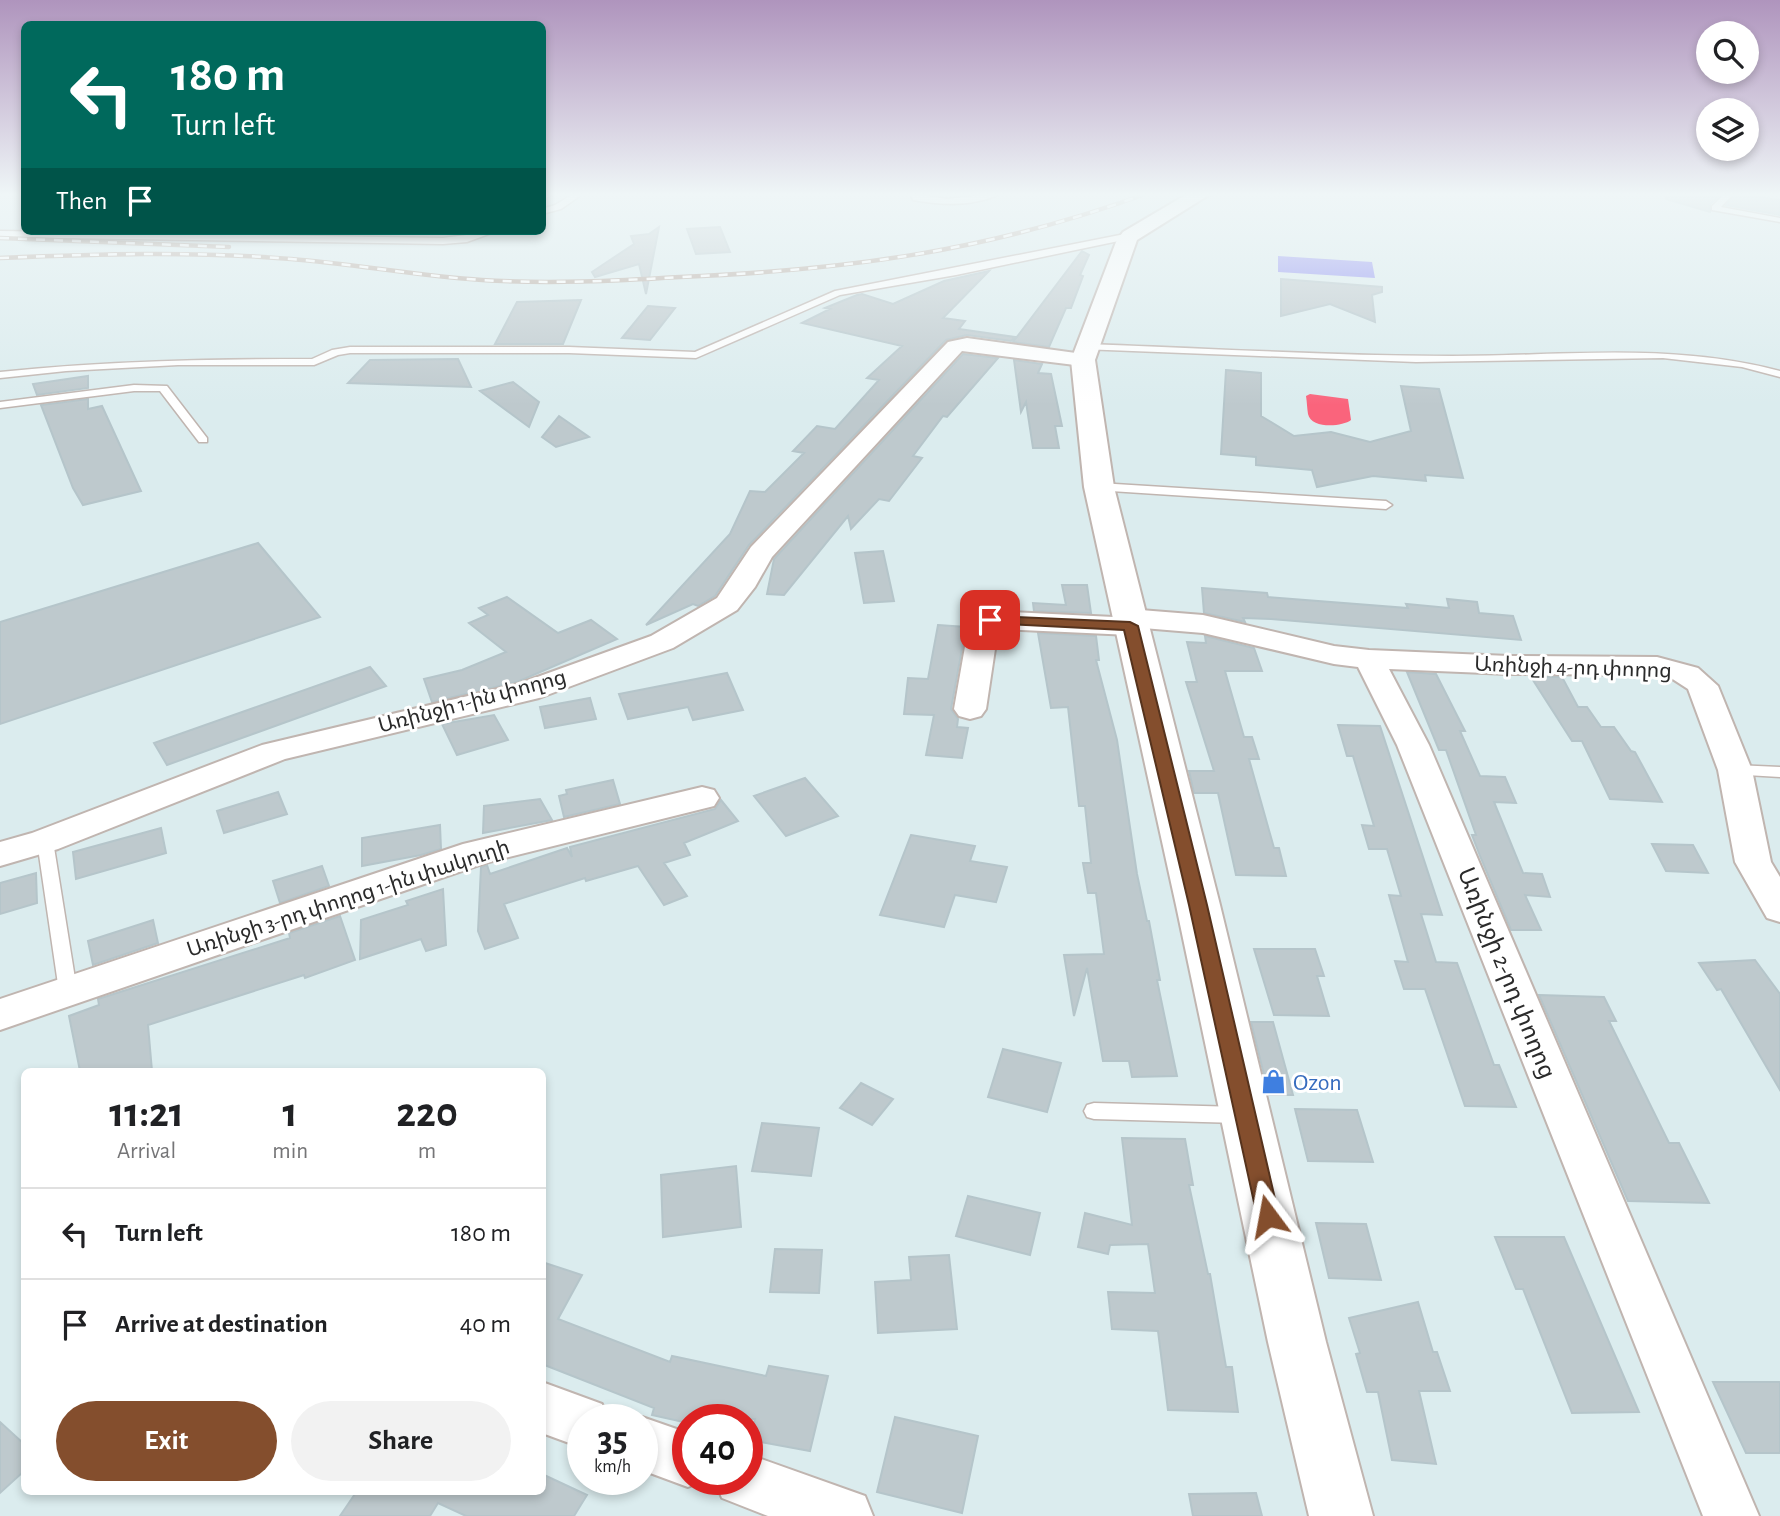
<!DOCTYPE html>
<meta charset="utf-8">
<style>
body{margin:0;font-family:"Alegreya Sans","Noto Sans Armenian",sans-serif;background:#f2f2f2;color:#202124;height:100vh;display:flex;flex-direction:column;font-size:26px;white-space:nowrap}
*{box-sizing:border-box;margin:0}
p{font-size:23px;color:#757577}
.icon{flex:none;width:38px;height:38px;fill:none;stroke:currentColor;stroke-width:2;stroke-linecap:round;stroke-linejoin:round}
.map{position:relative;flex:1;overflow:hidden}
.sheet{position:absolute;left:21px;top:1068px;width:525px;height:427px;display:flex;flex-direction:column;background:#fff;border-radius:10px;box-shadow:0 4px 10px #0003}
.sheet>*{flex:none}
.hud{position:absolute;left:21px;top:21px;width:525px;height:214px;border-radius:10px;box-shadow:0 4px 10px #0003;background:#00695c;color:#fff;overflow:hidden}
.buttons{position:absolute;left:1696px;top:21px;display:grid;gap:14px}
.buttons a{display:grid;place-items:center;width:63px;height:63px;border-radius:50%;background:#fff;box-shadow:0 4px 10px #0003;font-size:35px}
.speed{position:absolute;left:567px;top:1404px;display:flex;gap:14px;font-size:35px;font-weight:700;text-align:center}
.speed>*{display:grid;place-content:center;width:91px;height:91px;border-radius:50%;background:#fff;box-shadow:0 4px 10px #0003;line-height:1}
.speed small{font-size:18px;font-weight:400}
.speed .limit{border:10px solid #d22;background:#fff;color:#111}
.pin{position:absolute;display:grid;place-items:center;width:60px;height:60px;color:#fff;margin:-30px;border-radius:14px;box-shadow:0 4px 10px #0006}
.me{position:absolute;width:77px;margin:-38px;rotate:347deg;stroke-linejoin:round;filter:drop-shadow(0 0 5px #0008)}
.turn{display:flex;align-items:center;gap:24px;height:147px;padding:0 35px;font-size:32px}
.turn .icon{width:91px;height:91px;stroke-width:2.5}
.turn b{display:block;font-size:49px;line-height:60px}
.then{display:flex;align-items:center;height:66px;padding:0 35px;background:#0003;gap:14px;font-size:26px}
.eta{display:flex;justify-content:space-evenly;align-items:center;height:119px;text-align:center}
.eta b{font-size:42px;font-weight:600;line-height:49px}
.cta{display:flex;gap:14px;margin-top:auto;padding:14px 35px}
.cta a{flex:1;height:80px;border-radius:42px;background:#844e2d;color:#fff;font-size:28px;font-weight:600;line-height:80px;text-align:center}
.cta a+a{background:#f2f2f2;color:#202124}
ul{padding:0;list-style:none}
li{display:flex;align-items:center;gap:21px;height:91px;padding:0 35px;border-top:2px solid #e0e0e0}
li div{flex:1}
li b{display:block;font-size:26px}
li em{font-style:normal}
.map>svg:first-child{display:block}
.pitch{fill:#8d8df2}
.water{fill:#fa647c}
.building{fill:#bec9cd;stroke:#b5c5ca;stroke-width:2}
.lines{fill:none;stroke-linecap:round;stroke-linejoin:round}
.lane-casing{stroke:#c0b5b0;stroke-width:3}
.street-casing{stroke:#c0b5b0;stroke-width:4}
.secondary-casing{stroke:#c0b5b0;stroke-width:4}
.lane{fill:#fff;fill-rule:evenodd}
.street{fill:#fff;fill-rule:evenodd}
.secondary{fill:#fff;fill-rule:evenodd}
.rail-casing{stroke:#b7a89e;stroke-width:4.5}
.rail{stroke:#fff;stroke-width:2.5;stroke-dasharray:9;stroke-linecap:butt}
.route{fill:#844e2d;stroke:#56331d;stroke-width:2}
.labels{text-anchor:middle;stroke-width:6;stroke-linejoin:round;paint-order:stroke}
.street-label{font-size:21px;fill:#2b2b2b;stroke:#fff}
.near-street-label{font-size:24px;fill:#2b2b2b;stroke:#fff}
.near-shop-label{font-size:24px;fill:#366cbe;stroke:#fff;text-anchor:start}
</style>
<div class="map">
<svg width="1780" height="1516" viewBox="0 0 1780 1516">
<rect width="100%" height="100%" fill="#dbecee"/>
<path class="pitch" d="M1278,256L1372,262L1375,278L1278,272Z"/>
<path class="water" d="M1310,394L1348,399L1351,420C1342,427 1311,429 1308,414C1307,408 1307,402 1306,396Z"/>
<path class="building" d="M1667,193H1723L1710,204V212L1666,199Z
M1736,194L1780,200V215L1726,205Z
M659,227L646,294L639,264L595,277L592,272L634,244L631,236L649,234Z
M720,227L730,252L696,254L687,229Z
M1082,251L1089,255L1080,275L1083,276L1071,308H1066L1049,347L1013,342Z
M989,271L943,318L965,321L959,329L1015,337L1011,341L967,335L946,340L749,545L715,596L698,606L693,604L646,625L730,534L750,491L765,492L804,453L793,451L817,426L835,429L879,380L867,378L902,346L802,323L830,309L825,308L857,295L862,294L893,304L944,281Z
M1281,279L1382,287V292L1372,295L1375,322L1330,304L1281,316Z
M581,300L563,344H495L517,302Z
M648,306L675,308L650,340L622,338Z
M963,354L998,358L947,417L943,416L913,456L922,458L889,501L879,499L851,529L848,516L784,595L767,594L774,559Z
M458,359L471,387L348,383L370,360Z
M1014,360L1042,364L1038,373L1051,374L1062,426H1055L1059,448H1033L1026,402L1021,412Z
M1226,370L1261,373V416L1294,436L1331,432L1370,442L1411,431L1401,386L1439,389L1463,478L1425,475L1426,481L1373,476L1317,487L1312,470L1256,465V457L1221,454Z
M88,376V388L37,395L33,384Z
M513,382L539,402L529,427L480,391Z
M88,399V409L102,406L141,491L83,505L73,488L41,405Z
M559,416L589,437L556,447L542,437Z
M258,543L320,617L0,724V622Z
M883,551L894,601L864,603L855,553Z
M1062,585H1087L1091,613L1034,611L1033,603L1066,605Z
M1202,588L1267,593L1268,597L1408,608L1406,604L1449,608L1447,599L1477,602L1479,613L1513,616L1521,640L1271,619L1243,618L1245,622L1204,613Z
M507,597L558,633L591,620L617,639L517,682L432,702L424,679L462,670L506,652L469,623L488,615L479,608Z
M938,625L966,627L951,709L958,719L957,727L968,728L962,758L926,755L934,715L904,714L908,678L928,679Z
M1038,633L1096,636L1099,660H1096L1117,740L1137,874L1147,921H1149L1160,980H1157L1177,1076L1132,1077L1129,1061H1103L1087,968L1074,1016L1064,955L1104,954L1096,893H1088L1083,863H1091L1085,806H1079L1068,707L1051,708Z
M1205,636L1254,648L1262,671H1225L1244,737H1252L1259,759H1249L1274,848H1279L1286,876L1236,875L1218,793H1194L1189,771H1214L1186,682H1197L1187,642L1206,643Z
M370,667L386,686L167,765L154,743Z
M1407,672L1436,674L1465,731H1460L1480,776L1505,777L1516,803L1494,802L1523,873L1542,874L1550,897L1525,895L1541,930H1511L1480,856L1472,835H1476L1446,750H1439Z
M727,673L743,710L693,720L688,707L628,719L619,694Z
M1531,677H1562L1578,707H1587L1601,727H1614L1631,751L1635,752L1662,802L1610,799L1582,741H1572Z
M590,698L596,719L545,728L540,707Z
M494,715L508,740L457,755L442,724Z
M1338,725L1380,726L1442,915L1421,914L1436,962L1457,963L1494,1065H1499L1516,1107L1465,1106L1425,989H1404L1395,961L1408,962L1389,895L1401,896L1387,849H1369L1362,825L1374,826L1353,756H1347Z
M805,778L838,816L786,836L754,796Z
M613,780L620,804L564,817L559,796L567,794L566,790Z
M278,792L287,814L224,833L217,811Z
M540,799L552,820L483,833L484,806Z
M721,800L738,821L684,843L690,855L664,863L687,896L664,905L638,866L586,881L585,878L504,904L518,938L485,949L478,931L481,867L487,865L490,874L567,848L572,857L570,847L715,809Z
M440,825L441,849L421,855L362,866V838Z
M161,828L166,853L76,879L73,852Z
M911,835L975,846L970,861L1007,867L996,902L955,895L944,927L880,915Z
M1652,844L1693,845L1708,873L1666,871Z
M322,866L329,886L280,903L273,881Z
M36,873L37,903L0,914V883Z
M443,889L446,945L426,951L421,939L360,959L361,920L408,905L406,901Z
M340,916L355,960L305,978L304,975L148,1025L152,1071H80L69,1016L99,1005L98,999L290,938L289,933Z
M153,920L158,943L93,965L88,941Z
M1254,949H1315L1324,976H1317L1329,1016L1274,1015Z
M1755,960L1780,994V1090L1721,989L1717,990L1699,963Z
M1539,995L1604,997L1616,1021H1609L1669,1143H1679L1709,1203L1628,1201Z
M1251,1022H1273L1293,1095H1269Z
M1003,1049L1061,1063L1047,1112L988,1097Z
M861,1083L893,1099L872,1125L840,1108Z
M1295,1109L1357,1110L1373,1162L1308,1161Z
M762,1123L819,1128L811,1176L752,1171Z
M1122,1138L1185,1139L1193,1185H1189L1208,1274H1210L1226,1367H1232L1238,1412L1168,1410L1158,1331L1112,1329L1108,1292L1155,1293L1148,1244L1110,1245L1108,1254L1078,1247L1085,1213L1132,1225Z
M736,1166L741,1227L663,1237L661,1175Z
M968,1196L1040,1213L1030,1255L956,1236Z
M1316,1223L1366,1224L1381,1280L1329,1278Z
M1495,1237H1564L1639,1412L1572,1413L1523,1289H1516Z
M775,1249L822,1250L819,1293L770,1292Z
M949,1255L957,1329L878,1333L875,1282L911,1280L909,1257Z
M542,1262L582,1275L558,1319L670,1362L672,1356L766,1376L769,1366L828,1376L810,1451L750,1440L755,1419H688V1423L652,1415L654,1408L542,1364Z
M1418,1302L1433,1352H1437L1450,1391H1419L1436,1464L1392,1460L1378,1392H1367L1356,1354L1360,1353L1349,1318Z
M1713,1382H1780V1453H1746Z
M895,1417L978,1436L962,1513L877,1492Z
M0,1422L24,1444V1471L0,1493Z
M542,1474L587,1495L574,1516H466L438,1503L430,1516H340L357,1491H542Z
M1256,1493L1262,1516H1193L1189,1494Z"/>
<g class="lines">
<defs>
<path id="lane" d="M546,193H554L542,201V195Z
M575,193H584L561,209L542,214V209L555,205Z
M910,193L947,199L1001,193C976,207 940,205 913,200Z
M1726,193H1734L1721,207L1780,218V222L1712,210V206Z
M0,231L443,238L497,231L467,242L443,244L0,237Z
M1130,233L1134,236L1133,238L956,275L840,295L696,358L569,353H350L338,355L314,365H178L66,371L0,378V372C104,361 208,359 312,359L332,350L350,347H569L695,352L835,291Z
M1086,344C1208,348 1330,356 1452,356C1566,356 1668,342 1780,371V377L1742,367L1663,358L1416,362L1082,349V345Z
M134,385L167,386L207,438V442H199L160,391H134L0,408V402Z
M1099,483L1386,501L1392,505L1386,509L1095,490V484Z
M1735,765L1780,767V777L1729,774L1727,770Z
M45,835L53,841L77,991L75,996L68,998L61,996L59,991L37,841Z
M1094,1103L1239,1107L1246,1109L1249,1115L1246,1121L1239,1123L1094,1119L1087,1117L1084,1111L1087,1105Z"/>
<path id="street" d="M967,338L1083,354L1091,355L1094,360L1091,365L1083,366L962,351L772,557L755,587L737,610L673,648L539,698L285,759L58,849L0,866V842L32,833L262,745L518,684L651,636L717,598L751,547L948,342Z
M1128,609L1203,615L1334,646L1369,650L1509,656L1657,657L1698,668L1718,686L1752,770L1771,862L1780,877V922L1767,918L1735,862L1718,770L1688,689L1671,678L1657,675L1509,674L1389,669L1429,745L1759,1516H1703L1397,745L1358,667L1334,664L1203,633L1143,628L1140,632L1130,635L998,629L986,709L981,716L970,719L959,716L954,709L969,624L980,614L990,611L1114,617L1118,612Z
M702,787L714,790L719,798L714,806L485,863L0,1030V999L463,844Z
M542,1382L602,1404L608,1419H583V1448L542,1433Z
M642,1417L688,1433V1479H707L688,1487L642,1470V1419H635Z
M747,1454L865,1496L873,1516H768L722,1498L714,1479H747Z"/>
<path id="secondary" d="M1189,193H1212L1137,240L1095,360L1114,487L1220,905L1326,1342L1373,1516H1309L1268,1342L1176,905L1084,487L1071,360L1116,242L1123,232Z"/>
</defs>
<use href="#lane" class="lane-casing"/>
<use href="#street" class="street-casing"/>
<use href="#secondary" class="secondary-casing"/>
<use href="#lane" class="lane"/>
<use href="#street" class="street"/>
<use href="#secondary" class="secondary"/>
<defs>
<path id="rail" d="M0,238L229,247
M0,258C97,254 194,251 291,259C355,264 418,276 482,280C548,284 614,281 680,277C847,270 990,251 1148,193"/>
</defs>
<use href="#rail" class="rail-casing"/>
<use href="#rail" class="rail"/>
</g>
<linearGradient id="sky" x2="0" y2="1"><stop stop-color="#af94bd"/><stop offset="0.48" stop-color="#eff6f7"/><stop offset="1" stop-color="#eff6f7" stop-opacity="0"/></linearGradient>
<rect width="1780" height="405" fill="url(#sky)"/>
<path class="route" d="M990,616L1130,622L1138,626L1207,905L1279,1216L1276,1222L1268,1225L1260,1222L1257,1216L1189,905L1124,630L985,623V617Z"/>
<defs>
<symbol id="shop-bare" viewBox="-9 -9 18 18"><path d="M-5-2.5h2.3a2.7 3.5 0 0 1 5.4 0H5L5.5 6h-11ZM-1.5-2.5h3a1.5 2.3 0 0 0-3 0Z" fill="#3f7fe0" stroke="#fff" stroke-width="2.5" paint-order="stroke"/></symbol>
</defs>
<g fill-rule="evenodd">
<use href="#shop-bare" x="1256" y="1064" width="35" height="35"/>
</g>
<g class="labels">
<g class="street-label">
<text transform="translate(1573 667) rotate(2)" y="7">Առինջի 4-րդ փողոց</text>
<text transform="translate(472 701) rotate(-15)" y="7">Առինջի 1-ին փողոց</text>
<text transform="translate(348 898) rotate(-18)" y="7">Առինջի 3-րդ փողոց 1-ին փակուղի</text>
</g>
<g class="near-street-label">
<text transform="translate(1507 973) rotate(68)" y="8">Առինջի 2-րդ փողոց</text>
</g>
<g class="near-shop-label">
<text x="1293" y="1090">Ozon</text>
</g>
</g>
</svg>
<div class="buttons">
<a><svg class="icon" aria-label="search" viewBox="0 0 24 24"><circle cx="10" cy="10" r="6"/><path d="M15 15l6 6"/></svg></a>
<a><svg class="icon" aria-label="layers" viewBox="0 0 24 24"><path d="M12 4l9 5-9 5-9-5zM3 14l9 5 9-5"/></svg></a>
</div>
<div class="speed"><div>35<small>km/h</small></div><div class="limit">40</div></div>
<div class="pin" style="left:990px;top:620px;background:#d93025"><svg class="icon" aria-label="arrive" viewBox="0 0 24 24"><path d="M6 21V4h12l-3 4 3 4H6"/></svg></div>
<svg class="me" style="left:1268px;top:1216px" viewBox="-20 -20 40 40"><path d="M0-17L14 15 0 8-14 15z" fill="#844e2d" stroke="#fff" stroke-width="4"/></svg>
<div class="hud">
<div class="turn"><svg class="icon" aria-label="left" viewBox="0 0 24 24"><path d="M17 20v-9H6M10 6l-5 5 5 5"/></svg><div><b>180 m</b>Turn left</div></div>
<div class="then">Then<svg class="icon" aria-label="arrive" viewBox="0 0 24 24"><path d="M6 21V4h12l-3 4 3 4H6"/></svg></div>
</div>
<section class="sheet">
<div class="eta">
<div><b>11:21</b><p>Arrival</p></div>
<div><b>1</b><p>min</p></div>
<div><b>220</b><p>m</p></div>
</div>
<ul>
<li><svg class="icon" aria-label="left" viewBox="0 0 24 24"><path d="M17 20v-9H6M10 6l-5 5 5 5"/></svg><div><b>Turn left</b></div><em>180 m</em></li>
<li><svg class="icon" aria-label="arrive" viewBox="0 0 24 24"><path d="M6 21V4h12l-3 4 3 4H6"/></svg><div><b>Arrive at destination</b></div><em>40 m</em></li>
</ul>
<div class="cta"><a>Exit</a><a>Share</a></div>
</section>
</div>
